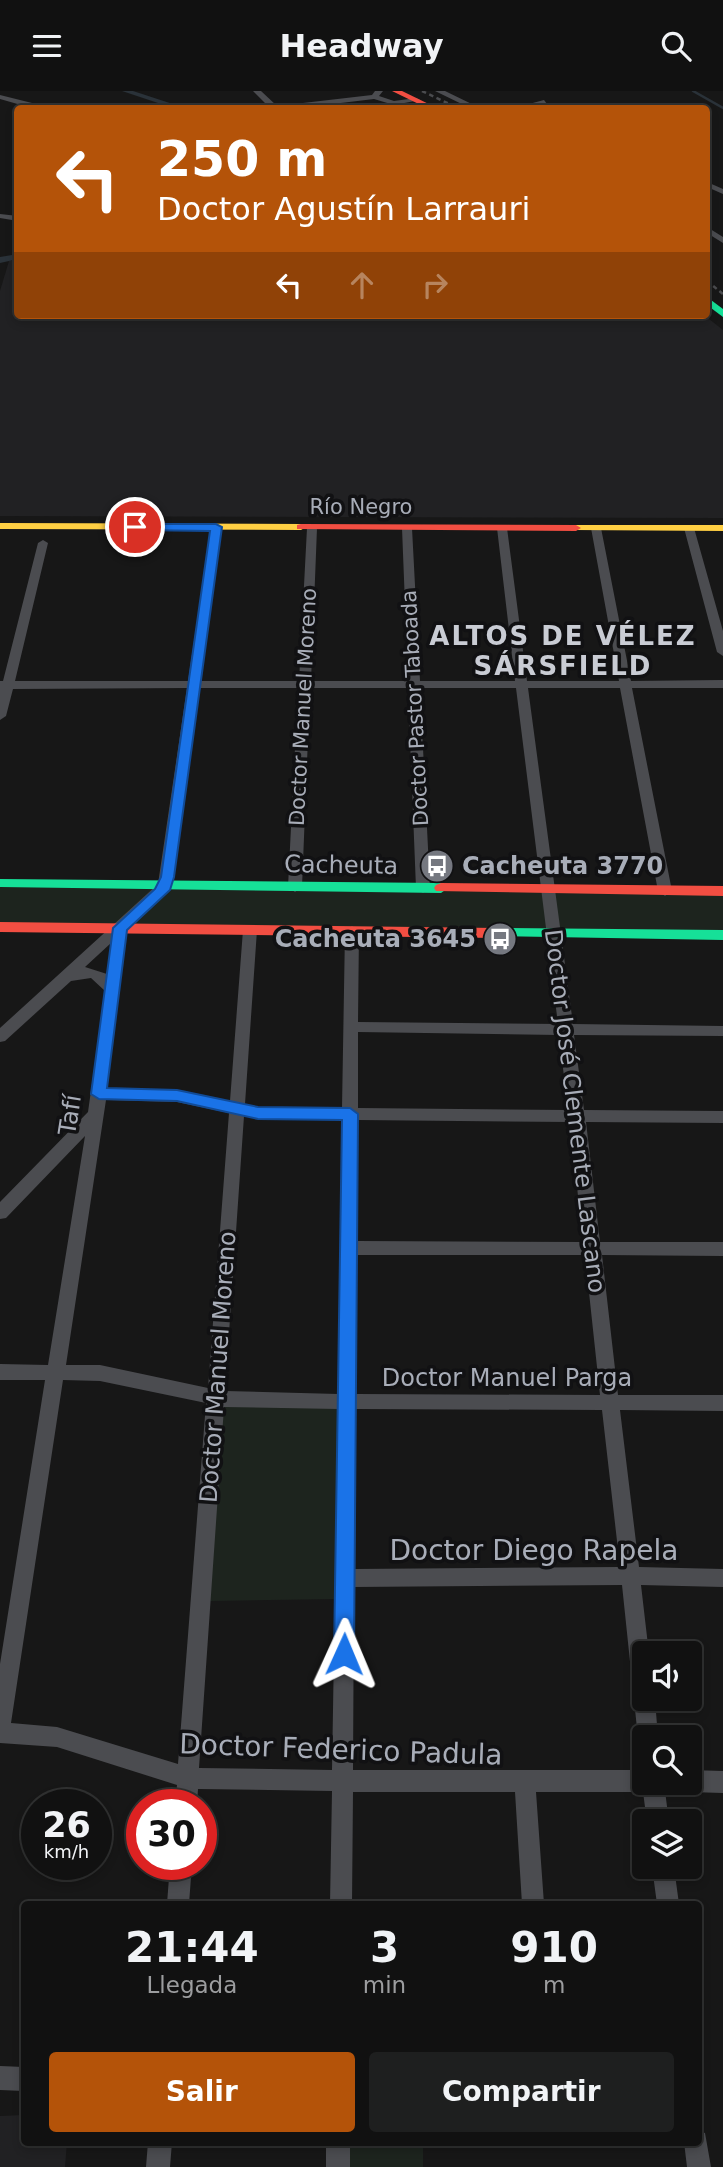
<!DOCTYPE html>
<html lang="es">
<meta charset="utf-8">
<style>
body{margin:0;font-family:"DejaVu Sans",sans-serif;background:#1e1f1f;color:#f1f3f6;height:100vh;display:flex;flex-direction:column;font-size:26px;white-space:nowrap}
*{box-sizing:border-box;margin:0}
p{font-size:23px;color:#9c9d9f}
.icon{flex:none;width:38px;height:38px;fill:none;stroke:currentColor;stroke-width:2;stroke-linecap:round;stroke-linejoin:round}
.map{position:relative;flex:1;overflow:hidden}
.drawer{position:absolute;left:21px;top:1810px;width:681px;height:245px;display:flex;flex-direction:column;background:#111;border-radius:7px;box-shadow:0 4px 10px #0003,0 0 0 2px #303131}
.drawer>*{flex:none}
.top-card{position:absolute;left:14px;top:14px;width:696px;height:214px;border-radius:7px;box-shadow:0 4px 10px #0003,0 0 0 2px #303131;background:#b45309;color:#fff;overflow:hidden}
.controls{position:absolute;left:632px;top:1550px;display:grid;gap:14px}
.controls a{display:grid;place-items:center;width:70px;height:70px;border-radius:7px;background:#111;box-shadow:0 4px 10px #0003,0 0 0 2px #303131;font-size:35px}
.speed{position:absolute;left:21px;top:1698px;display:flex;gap:14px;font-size:35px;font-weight:700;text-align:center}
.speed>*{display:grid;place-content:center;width:91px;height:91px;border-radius:50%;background:#111;box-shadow:0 4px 10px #0003,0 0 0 2px #303131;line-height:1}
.speed small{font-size:18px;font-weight:400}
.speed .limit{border:10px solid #d22;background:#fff;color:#111}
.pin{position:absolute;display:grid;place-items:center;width:60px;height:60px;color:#fff;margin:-30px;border:4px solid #fff;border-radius:50%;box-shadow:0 2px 7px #0007}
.me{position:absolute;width:77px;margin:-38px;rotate:1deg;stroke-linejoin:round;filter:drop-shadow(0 0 5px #0008)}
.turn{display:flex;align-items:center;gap:24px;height:147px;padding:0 28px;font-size:32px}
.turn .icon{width:91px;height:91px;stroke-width:2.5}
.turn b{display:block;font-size:49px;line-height:60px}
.lanes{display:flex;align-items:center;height:66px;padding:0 28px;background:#0003;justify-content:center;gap:35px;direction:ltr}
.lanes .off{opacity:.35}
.eta{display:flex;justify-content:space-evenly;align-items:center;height:119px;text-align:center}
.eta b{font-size:42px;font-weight:700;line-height:49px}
.button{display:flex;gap:14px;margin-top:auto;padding:14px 28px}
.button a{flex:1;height:80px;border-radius:7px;background:#b45309;color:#fff;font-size:28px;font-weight:700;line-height:80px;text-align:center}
.button a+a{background:#1e1f1f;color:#f1f3f6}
header{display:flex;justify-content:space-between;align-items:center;height:91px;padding:0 28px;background:#111;font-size:32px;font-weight:700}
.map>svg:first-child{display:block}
.built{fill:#212123}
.green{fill:#1d241e}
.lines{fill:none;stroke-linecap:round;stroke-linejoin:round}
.stream{stroke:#2a3239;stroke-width:2.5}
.canal{fill:#2a3239;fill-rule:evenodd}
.street{fill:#4b4c50;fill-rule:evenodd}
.fast{fill:#16e098;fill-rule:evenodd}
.slow{fill:#ffcf43;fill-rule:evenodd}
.jam{fill:#f24e42;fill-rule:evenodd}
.rail{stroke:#4b4c4f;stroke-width:2.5;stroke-dasharray:4.5 3.5;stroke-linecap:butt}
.route{fill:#1a73e8;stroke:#114b97;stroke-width:2}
.labels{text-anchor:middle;stroke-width:7;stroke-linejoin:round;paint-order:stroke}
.far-street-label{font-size:21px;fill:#a8adb8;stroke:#111113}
.street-label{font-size:24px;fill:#a8adb8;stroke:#111113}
.poi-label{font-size:24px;font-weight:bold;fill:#a8adb8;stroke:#111113;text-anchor:start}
.far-district-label{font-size:26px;font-weight:bold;letter-spacing:2px;fill:#c9ccd4;stroke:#111113}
.near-street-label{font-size:28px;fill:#a8adb8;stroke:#111113}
</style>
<header><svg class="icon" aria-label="menu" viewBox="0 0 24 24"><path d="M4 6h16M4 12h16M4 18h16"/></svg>Headway<svg class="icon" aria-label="search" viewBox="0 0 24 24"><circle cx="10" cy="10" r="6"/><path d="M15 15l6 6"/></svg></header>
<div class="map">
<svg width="723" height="2076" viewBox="0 0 723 2076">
<rect width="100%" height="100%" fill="#171717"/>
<path class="built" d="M17,169L18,224H704L723,239V427L0,425V200L9,170Z
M24,2024V2051H67L65,2076H0V2025Z"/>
<path class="green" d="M0,792L723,800V844L0,836Z
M341,1315L336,1508L210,1510L221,1316Z
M348,2051H423V2076H348Z"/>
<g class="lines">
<path class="stream" d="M693,0L723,17"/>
<path class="canal" d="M122,0H133L188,18H176Z
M18,163V168L0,172V166Z"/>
<path class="street" d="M253,0H261L277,15L372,4L375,0H383L379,5L394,10L416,7L420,9L394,14L374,8L291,18H264L269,16Z
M435,0H445L482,18H472Z
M0,4L48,16V18H35L0,8Z
M544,9L547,13L525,18H510Z
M707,91L723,98V103L707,96Z
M0,123L18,125V130L0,127Z
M707,136L723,146V152L707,142Z
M216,433L221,436L200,590H299L307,437L312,434L317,437L311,590H408L402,437L407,434L412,437L420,590H515L497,437L502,434L507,437L527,590H619L591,437L596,434L601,437L631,590L723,589V597H632L672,800L665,805L658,800L620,597H528L573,933L723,935V945L574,944L584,1019L723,1020V1032L586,1031L600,1151H723V1165L602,1164L618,1304H723V1320L620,1319L639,1476L723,1478V1496L641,1494L649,1563H644V1608H655L658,1647H644V1656L638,1647L622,1494L354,1496L353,1679H644V1692H664L669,1731H647L643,1701H536L544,1813H522L515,1701H353L352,1813H330L332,1700L198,1698L197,1713H175L177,1694L57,1656L0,1652V1573L45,1289H0V1273L48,1274L85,1045L6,1127L0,1128V1111L88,1021L105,900L91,887L71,890L5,950L0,951V937L158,793L187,597L13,598L6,625L0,629V590H3L38,452L43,449L48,452L15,590H188L211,436ZM199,597H298L288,796L295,801L302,796L310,597H408L416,797L423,802L430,797L420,597H516L558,933L358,931L359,840L352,835L345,840L342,1017L259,1016L245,1013L257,839L250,834L243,839L230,1010L177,999L107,997L127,838L172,795ZM111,852L107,883L85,876ZM358,941L559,944L568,1019L358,1017ZM106,1009L177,1011L229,1022L208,1297L100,1274H66ZM244,1025L259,1028L342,1029L338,1303L225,1300ZM358,1029L570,1031L583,1151L357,1150ZM357,1164H585L600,1304L356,1303ZM63,1289L100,1290L206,1312L178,1673L57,1636L11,1632ZM224,1316L338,1318L332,1679L199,1677ZM356,1318L602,1319L620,1476L355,1478Z
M689,434L694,437L723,540V565L717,561L684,437Z
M690,1679L723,1680V1702L690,1701L682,1698L680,1692H690Z
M170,1773H192L189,1813H167Z
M652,1776H674L679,1813H657Z
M0,1975L24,1976V2000L0,1999Z
M698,2040L705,2042L711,2076H687L684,2051H698Z
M148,2051H172L170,2076H146Z
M326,2051H350V2076H326Z"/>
<path class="fast" d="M707,206L723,218V226L707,214Z
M0,788L441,792L448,797L441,802L0,796Z
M497,837L723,839V849L492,845L490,842L492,839Z"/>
<path class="slow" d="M0,432L301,433L306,436L301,439L0,438Z
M576,434H723V440L572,439L571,437Z"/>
<path class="jam" d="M392,0H402L439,18H429Z
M301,433L576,434L581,437L576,440L297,438V434Z
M441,792L723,795V805L436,800L434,797L436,794Z
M0,831L497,837L504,842L497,847L0,841Z"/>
<path class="rail" d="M422,0L460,18
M707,190L723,203"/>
</g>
<path class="route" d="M131,433H216L222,436L174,786L170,799L127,839L107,997L177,999L258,1016L350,1017L358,1023L354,1563L351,1570L344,1573L336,1570L334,1563L342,1029L258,1028L177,1010L99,1008L91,1003L113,837L155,798L161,786L210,440L135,439L131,438Z"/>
<defs>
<symbol id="bus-disc" viewBox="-11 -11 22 22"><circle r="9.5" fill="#757880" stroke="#111113"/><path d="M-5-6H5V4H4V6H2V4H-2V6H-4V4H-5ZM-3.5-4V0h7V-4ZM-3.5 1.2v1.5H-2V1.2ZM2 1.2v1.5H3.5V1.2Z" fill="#fff"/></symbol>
</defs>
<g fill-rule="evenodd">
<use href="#bus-disc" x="418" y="756" width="38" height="38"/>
<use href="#bus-disc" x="481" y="829" width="38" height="38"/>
</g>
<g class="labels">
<g class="far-street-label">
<text x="361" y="423">Río Negro</text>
<text transform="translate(303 616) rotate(-87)" y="7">Doctor Manuel Moreno</text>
<text transform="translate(415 617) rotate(-93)" y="7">Doctor Pastor Taboada</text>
</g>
<g class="street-label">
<text transform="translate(341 774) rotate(1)" y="8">Cacheuta</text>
<text transform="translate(575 1020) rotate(83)" y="8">Doctor José Clemente Lascano</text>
<text transform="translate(70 1024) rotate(-81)" y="8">Tafí</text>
<text transform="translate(218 1276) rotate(-86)" y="8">Doctor Manuel Moreno</text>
<text x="507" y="1295">Doctor Manuel Parga</text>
</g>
<g class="poi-label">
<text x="462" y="783">Cacheuta 3770</text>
<text x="476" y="856" text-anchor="end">Cacheuta 3645</text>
</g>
<g class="far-district-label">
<text x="563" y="554">ALTOS DE VÉLEZ<tspan x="563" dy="30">SÁRSFIELD</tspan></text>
</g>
<g class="near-street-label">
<text x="534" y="1469">Doctor Diego Rapela</text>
<text transform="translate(341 1658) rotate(2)" y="10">Doctor Federico Padula</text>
</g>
</g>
</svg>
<div class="controls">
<a><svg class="icon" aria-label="sound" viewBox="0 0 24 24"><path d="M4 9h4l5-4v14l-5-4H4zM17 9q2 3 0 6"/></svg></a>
<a><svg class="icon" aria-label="search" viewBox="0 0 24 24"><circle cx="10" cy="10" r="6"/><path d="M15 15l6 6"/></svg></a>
<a><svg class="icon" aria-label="layers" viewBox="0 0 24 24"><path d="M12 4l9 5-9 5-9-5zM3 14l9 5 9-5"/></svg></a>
</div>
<div class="speed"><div>26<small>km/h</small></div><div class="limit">30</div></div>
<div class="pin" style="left:135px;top:436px;background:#d93025"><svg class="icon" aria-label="arrive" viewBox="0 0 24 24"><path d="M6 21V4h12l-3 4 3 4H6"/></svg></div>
<svg class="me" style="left:344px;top:1563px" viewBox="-20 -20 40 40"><path d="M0-17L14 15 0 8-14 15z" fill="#1a73e8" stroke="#fff" stroke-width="4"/></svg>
<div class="top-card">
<div class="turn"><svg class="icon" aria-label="left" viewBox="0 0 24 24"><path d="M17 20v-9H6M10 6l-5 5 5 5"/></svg><div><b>250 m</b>Doctor Agustín Larrauri</div></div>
<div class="lanes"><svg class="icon" aria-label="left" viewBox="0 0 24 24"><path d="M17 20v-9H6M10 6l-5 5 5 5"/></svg><svg class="icon off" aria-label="ahead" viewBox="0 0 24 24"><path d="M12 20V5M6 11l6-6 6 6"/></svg><svg class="icon off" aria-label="right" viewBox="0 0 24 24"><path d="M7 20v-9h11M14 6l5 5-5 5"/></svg></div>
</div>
<section class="drawer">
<div class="eta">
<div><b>21:44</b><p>Llegada</p></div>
<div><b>3</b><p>min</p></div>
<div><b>910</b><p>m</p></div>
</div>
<div class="button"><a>Salir</a><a>Compartir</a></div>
</section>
</div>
